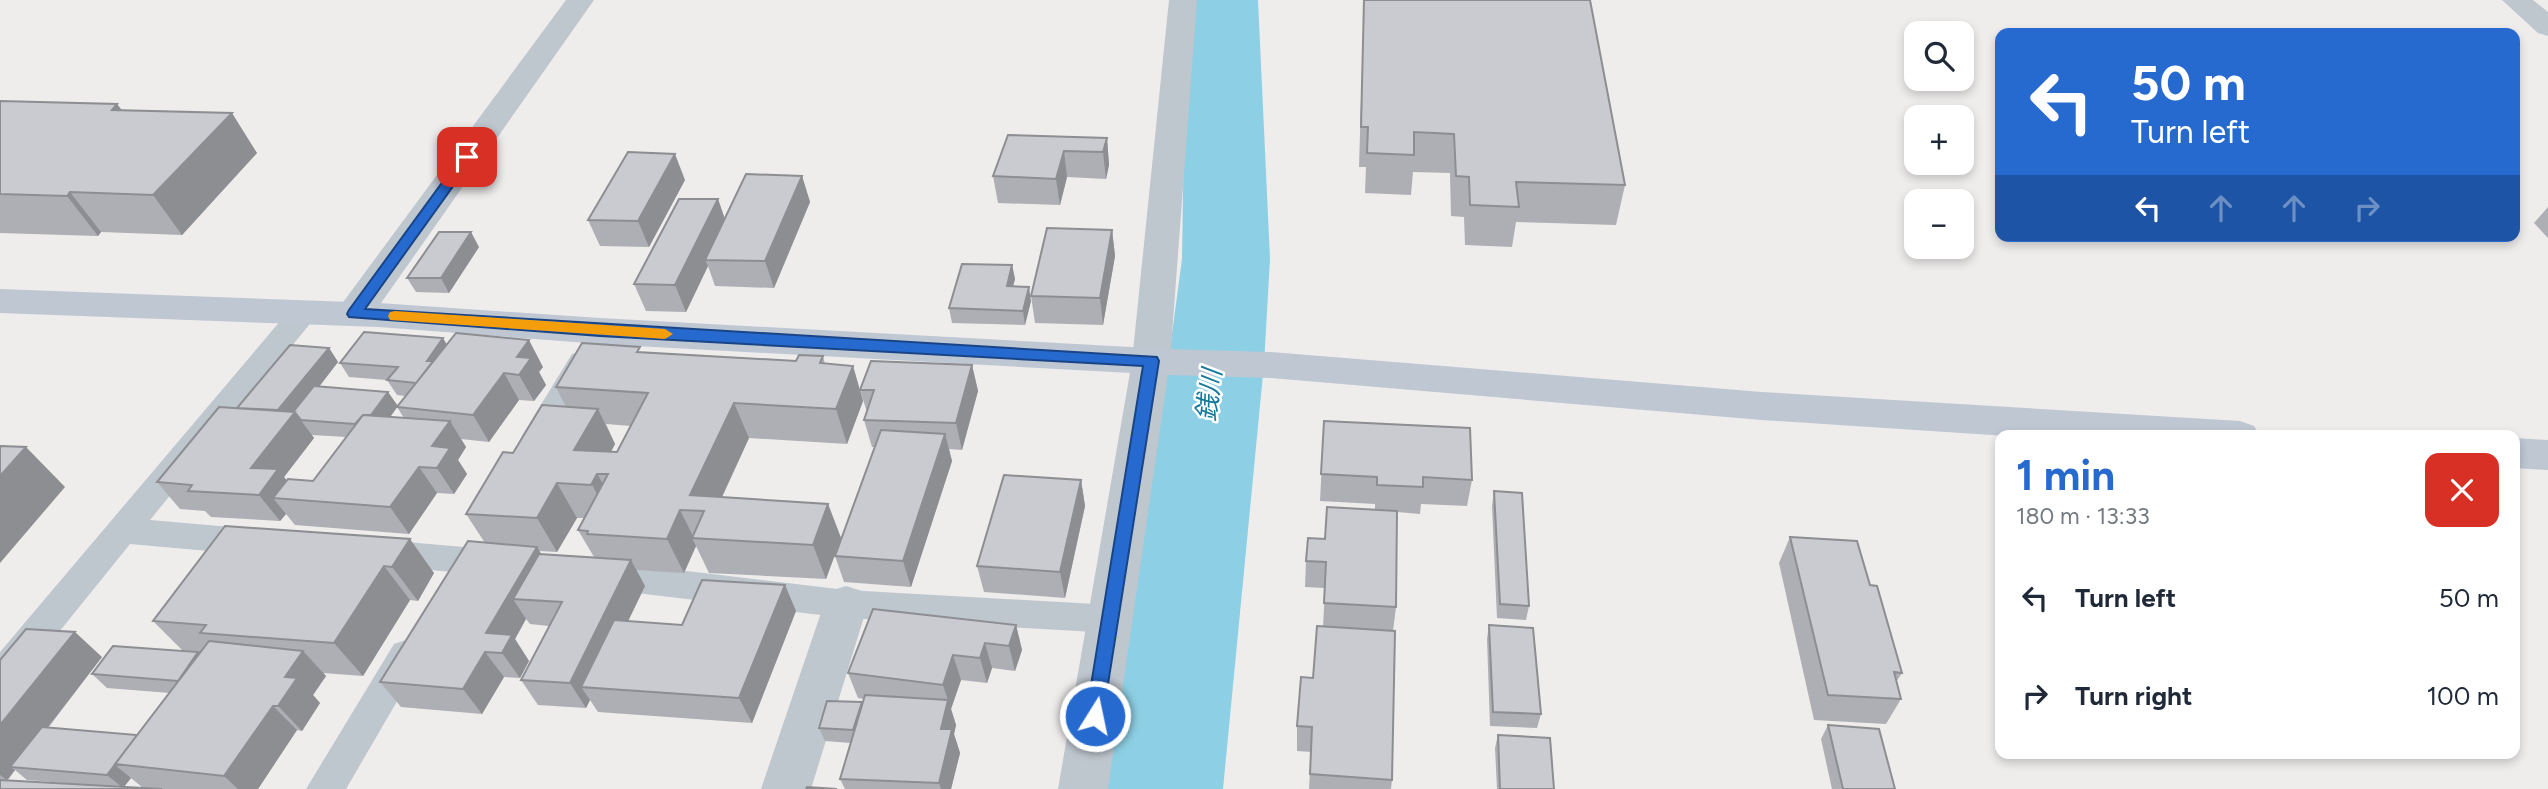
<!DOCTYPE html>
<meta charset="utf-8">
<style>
body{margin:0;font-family:Figtree,"Noto Sans JP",sans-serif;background:#f6f6f7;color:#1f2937;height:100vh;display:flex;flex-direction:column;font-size:26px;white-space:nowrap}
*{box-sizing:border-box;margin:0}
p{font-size:23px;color:#747a83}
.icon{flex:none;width:38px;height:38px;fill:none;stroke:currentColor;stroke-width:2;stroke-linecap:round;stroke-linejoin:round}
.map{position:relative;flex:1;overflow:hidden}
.side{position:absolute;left:1995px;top:430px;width:525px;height:329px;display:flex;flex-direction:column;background:#fff;border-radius:14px;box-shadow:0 4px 10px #0003}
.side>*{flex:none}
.top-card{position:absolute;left:1995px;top:28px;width:525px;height:214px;border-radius:14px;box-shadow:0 4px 10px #0003;background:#266acf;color:#fff;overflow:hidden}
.fabs{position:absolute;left:1904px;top:21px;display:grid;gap:14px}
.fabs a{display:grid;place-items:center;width:70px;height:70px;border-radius:14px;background:#fff;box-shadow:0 4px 10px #0003;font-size:35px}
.pin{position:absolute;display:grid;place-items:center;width:60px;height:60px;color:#fff;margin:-30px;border-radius:14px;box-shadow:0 4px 10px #0006}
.me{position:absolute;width:77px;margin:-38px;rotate:10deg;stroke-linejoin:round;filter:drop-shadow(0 0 5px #0008)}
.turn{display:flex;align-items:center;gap:24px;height:147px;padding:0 21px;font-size:32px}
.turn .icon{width:91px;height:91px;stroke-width:2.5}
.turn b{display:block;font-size:49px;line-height:60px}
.lanes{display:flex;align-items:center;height:66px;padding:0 21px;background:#0003;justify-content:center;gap:35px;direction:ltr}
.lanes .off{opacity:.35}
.round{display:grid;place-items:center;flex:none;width:74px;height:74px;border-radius:14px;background:#f6f6f7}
.overview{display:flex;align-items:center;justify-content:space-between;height:119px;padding:0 21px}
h1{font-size:42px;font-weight:700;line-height:52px;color:#266acf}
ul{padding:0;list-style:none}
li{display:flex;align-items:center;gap:21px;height:98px;padding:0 21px}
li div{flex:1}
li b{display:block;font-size:26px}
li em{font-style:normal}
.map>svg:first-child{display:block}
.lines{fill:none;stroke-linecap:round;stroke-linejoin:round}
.river{fill:#8dcfe4;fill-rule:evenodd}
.lane{fill:#bec6ce;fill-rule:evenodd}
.street{fill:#bec6ce;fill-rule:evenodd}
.secondary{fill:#bec7d2;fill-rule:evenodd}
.wall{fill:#aeafb4;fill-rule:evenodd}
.shaded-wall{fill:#8d8e92}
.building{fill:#cacbd1;stroke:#8d8e92;stroke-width:2}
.route{fill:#266acf;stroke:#194587;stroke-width:2}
.slow{fill:#f59e0b}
.labels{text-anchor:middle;stroke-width:5;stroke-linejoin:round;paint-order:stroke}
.water-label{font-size:26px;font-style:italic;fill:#177a9a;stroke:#fff}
</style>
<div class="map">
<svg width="2548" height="789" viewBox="0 0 2548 789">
<rect width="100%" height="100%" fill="#efecec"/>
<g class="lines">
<path class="river" d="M1186,0H1258L1270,259L1264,364L1223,789H1099L1168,364L1182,259Z"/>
<path class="lane" d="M303,303L313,306L317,313L313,320L150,520L254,529L266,533L270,542L266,551L254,555L130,544L13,689L0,693V652L293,306Z
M582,351L592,354L597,361L545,450L534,453L523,450L519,442L523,434L572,354Z
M384,540L498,550L510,554L515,563L510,572L498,576L384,566L372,562L367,553L372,544Z
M603,561L846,590L1112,605L1124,609L1129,619L1124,629L1112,633L846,618L603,589L591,585L586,575L591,565Z
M406,640L418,644L424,655L346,789H306L394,644Z"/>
<path class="street" d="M566,0H594L367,323L354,326L341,323L336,314L341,305Z
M1169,0H1197L1170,361L1108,789H1058L1132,361Z
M2502,0H2533L2548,12V36L2538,33Z
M846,586L862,591L868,604L811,789H761L824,604L830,591Z"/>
<path class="secondary" d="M0,289L379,303L600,318L1168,349L1271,352L1762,392L2240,421L2254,426L2260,436H2007L1762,420L1271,378L1168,375L600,344L379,327L0,313Z
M2515,438L2548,440V470L2515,468Z"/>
</g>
<path class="wall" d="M1364,0L1625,185L1616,225L1516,222L1512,247L1465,245L1464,217L1451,216L1450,173L1413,172L1411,195L1365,193L1366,167H1359Z
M0,101L117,104L122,110L257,153L182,235L101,232L98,236L0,233Z
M1008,135L1107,138L1109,165L1106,179L1067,177L1060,205L998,203L993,176Z
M802,176L810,202L774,288L715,286L708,266L686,312L646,311L634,284L718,199L725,219Z
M685,180L649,247L600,246L588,220Z
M2548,207V238L2534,223Z
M1112,230L1115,256L1103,325L1035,323L1031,296Z
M479,247L449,293L416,292L407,278Z
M1012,265L1015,279L1013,286L1031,301L1025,325L952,323L949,308Z
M446,344L543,367L539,372L546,385L534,401L519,400L489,442L461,439L466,447L458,460L467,474L454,494L437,493L409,534L295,525L286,514L280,521L211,517L205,511L180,509L157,482L237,408L329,348L338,362L319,387L388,392L397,406L405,396L397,395L387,380L349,377L340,363ZM397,407L404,418L390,417ZM312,435L346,437L313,481H287L284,477L314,438Z
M642,352L796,361L823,356L825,364L853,366L863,401L847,444L749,438L722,497L828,504L841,538L826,579L709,573L696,546L684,573L636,570L645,586L628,621L682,625L796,611L752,723L598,712L590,700L586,708L538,705L521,680L549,626L530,624L526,619L515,639L529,661L520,678L504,677L482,714L401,707L380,682L485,543L466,514L513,453L566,407L556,387ZM606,424L631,426L617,452H611L615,444ZM577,518H585L578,530L594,557L541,554L539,551L557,552Z
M972,365L978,391L962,450L949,449L952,461L911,587L844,582L835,556L875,447H872L864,420L867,412L860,390Z
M1324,421L1472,480L1467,506L1421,504L1420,514L1397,512L1396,607L1393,631L1392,780L1391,789H1309L1311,752L1297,751V726L1313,678L1323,627L1325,588L1305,587L1306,561L1325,539L1375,510V504L1320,501Z
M1081,480L1085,506L1065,598L984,592L977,566Z
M1494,491L1529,606L1526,620L1497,618L1492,506Z
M225,526L434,573L418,601L410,600L363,676L323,673L326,676L313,695L320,703L302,731L297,730L258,789H0V660L102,657L48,728L137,735L170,693L107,688L92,674L183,651L153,621ZM15,770L27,780L76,784L8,780ZM131,778L143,788L124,787Z
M1790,537L1870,585L1902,673L1896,682L1901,699L1886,724L1814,720L1779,563Z
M1016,625L1022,650L1015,671L992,668L987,683L961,680L951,709L956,725L954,734L960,753L951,789H845L840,779L851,743L825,741L819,728L863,704L864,699L858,698L848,673Z
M1489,625L1541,714L1537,728L1490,726L1487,639Z
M1828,725L1895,789H1832L1821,739Z
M1498,735L1554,789H1497L1495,748Z"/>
<path class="shaded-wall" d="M117,104L145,143L112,110Z
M232,113L257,153L182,235L153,195Z
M1107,138L1109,165L1106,179L1103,152Z
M1064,151L1067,177L1060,205L1056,179Z
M675,154L685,180L649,247L638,221Z
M802,176L810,202L774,288L765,261Z
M70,192L101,232L98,236L67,196Z
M718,199L727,226L705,260L708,266L686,312L675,285Z
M1112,230L1115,256L1103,325L1100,298Z
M471,232L479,247L449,293L441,278Z
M1012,265L1015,279L1009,301L1007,286Z
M1029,287L1031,301L1025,325L1023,311Z
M443,338L452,353L430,366L427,361Z
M529,340L543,367L539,372L546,385L534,401L519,375L517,357Z
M329,348L338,362L297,415L314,438L284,477L299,496L273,498L286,514L280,521L259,495L251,468L277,412Z
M972,365L978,391L962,450L956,423Z
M853,366L863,401L847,444L836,409Z
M504,373L519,400L489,442L473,415Z
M388,392L398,406L374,440L364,425Z
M734,403L749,438L710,523L704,511L690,495Z
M598,409L615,444L598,475L616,509L610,519L574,450Z
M450,421L466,447L458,460L467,474L454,494L437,468L432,446Z
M945,434L952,461L911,587L903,561Z
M26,447L65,487L0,563V476Z
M419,467L437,493L409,534L390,507Z
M1081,480L1085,506L1065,598L1060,572Z
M557,483L577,518L557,552L537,518Z
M828,504L841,538L826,579L813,545Z
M680,510L694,538H692L696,546L684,573L667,539Z
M410,539L434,573L418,601L392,567Z
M537,547L553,573L513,599L526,619L515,639L529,661L520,678L502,653L486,633Z
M631,560L645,586L596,688L581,687L590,700L586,708L570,683Z
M384,566L410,600L363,676L334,643Z
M785,585L796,611L752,723L739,698Z
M1016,625L1022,650L1015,671L1009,646Z
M75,632L102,657L17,767H10L15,770L7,780L0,775V725Z
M985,643L992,668L987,683L980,658Z
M303,651L326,676L313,695L320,703L302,731L278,706L285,677Z
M485,652L504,677L482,714L463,689Z
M953,655L961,680L951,709L956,725L954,734L960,753L951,789H941L939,783L941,729L948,700L943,685Z
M273,706L297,730L258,789H238L224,776Z
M115,765L131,778L123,788L107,775Z"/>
<path class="building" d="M1364,0H1590L1625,185L1516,182L1519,207L1470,205L1469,177L1456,176L1454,134L1414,132V155L1367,153L1368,127H1361Z
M0,101L117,104L112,110L232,113L153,195L70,192L67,196L0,194Z
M1008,135L1107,138L1103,152L1064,151L1056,179L993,176Z
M628,152L675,154L638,221L588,220Z
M746,174L802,176L765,261L705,260Z
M679,199H718L675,285L634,284Z
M1047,228L1112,230L1100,298L1031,296Z
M439,232H471L441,278H407Z
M962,264L1012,265L1007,286L1029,287L1023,311L949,308Z
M364,332L443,338L427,361H433L416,383L387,380L398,367L340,363Z
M456,333L529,340L517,357L531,358L519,375L504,373L473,415L397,407Z
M582,343L640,347L637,352L796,361L799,355L823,356L820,363L853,366L836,409L734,403L690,495L828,504L813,545L692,538L704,511L680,510L667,539L587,534L588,531L578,530L608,474H597L591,485L557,483L537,518L466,514L503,452L513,453L542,405L598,409L574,450L617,452L648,393L556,387Z
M290,345L329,348L278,410L237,408Z
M871,361L972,365L956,423L864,420L874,390H860Z
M314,386L388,392L371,415H363L355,424L301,420L294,411Z
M219,407L295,412L251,468L278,469L259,495L188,491L192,485L157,482Z
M363,415L450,421L432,446L450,448L437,468L419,467L390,507L273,498L288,479L313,481Z
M1324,421L1470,428L1472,480L1423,477V487L1377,485V477L1321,474Z
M881,430L945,434L903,561L835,556Z
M0,446L26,447L0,476Z
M1004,475L1081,480L1060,572L977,566Z
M1494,491L1522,493L1529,606L1500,604Z
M1327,507L1397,511L1396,607L1324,603L1326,562L1306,561L1308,538L1325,539Z
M225,526L410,539L392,567L384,566L334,643L200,633L206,625L153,621Z
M1790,537L1857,541L1870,585L1877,586L1902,673L1894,672L1901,699L1828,695Z
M468,541L537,547L486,633L512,635L502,653L485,652L463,689L380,682Z
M539,554L631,560L570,683L521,680L562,602L513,599Z
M702,580L785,585L739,698L581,687L614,620L682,625Z
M873,609L1016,625L1009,646L985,643L980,658L953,655L943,685L848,673Z
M1489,625L1533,628L1541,714L1493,712Z
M1317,626L1395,631L1392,780L1310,774L1312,727L1297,726L1301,677L1313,678Z
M26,629L75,632L0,725V660Z
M209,641L303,651L285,677L297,678L278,706H273L224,776L115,764Z
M113,646L198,652L178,681L92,674Z
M865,695L948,700L941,729H952L939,783L840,779Z
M827,701L862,702L853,730L819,728Z
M1828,725L1879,729L1895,789H1843Z
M42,727L137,735L107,775L10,767Z
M1498,735L1550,738L1554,789H1500Z
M0,780L162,789H0Z
M807,787L837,789H806Z"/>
<path class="route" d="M467,153L474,157L365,309L1157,357L1159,361L1102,722L1095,725L1088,722L1086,716L1143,366L600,336L349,317L347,314L349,310L463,154Z"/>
<path class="slow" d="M395,311L665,329L673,334L665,339L390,320L388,316L390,312Z"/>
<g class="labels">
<g class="water-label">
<text transform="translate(1209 395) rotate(-83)" y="9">銭川</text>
</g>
</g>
</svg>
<div class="fabs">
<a><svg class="icon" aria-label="search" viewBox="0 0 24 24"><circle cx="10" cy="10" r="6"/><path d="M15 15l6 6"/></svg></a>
<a>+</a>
<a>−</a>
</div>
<div class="pin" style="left:467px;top:157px;background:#d93025"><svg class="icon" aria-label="arrive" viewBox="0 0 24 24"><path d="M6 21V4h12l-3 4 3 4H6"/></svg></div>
<svg class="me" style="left:1095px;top:716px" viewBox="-20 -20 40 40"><circle r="17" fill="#266acf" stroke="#fff" stroke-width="3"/><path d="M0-11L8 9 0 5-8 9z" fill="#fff"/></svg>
<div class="top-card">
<div class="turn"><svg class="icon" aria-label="left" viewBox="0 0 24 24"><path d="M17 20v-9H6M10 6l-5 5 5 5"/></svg><div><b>50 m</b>Turn left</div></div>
<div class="lanes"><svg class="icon" aria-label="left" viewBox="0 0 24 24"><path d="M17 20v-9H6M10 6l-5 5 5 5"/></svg><svg class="icon off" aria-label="ahead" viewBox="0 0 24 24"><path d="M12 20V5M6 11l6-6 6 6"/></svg><svg class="icon off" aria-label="ahead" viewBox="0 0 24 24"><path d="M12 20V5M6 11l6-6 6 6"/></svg><svg class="icon off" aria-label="right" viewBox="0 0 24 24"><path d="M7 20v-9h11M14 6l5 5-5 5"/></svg></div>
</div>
<section class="side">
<div class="overview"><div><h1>1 min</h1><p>180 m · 13:33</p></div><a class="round" style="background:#d93025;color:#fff"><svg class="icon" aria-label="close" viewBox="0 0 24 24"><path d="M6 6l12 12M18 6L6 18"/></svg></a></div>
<ul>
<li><svg class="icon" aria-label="left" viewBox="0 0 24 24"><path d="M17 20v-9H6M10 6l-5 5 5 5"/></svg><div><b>Turn left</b></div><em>50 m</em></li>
<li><svg class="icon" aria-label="right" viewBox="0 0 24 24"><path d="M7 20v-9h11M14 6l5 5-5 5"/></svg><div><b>Turn right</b></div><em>100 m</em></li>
</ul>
</section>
</div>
